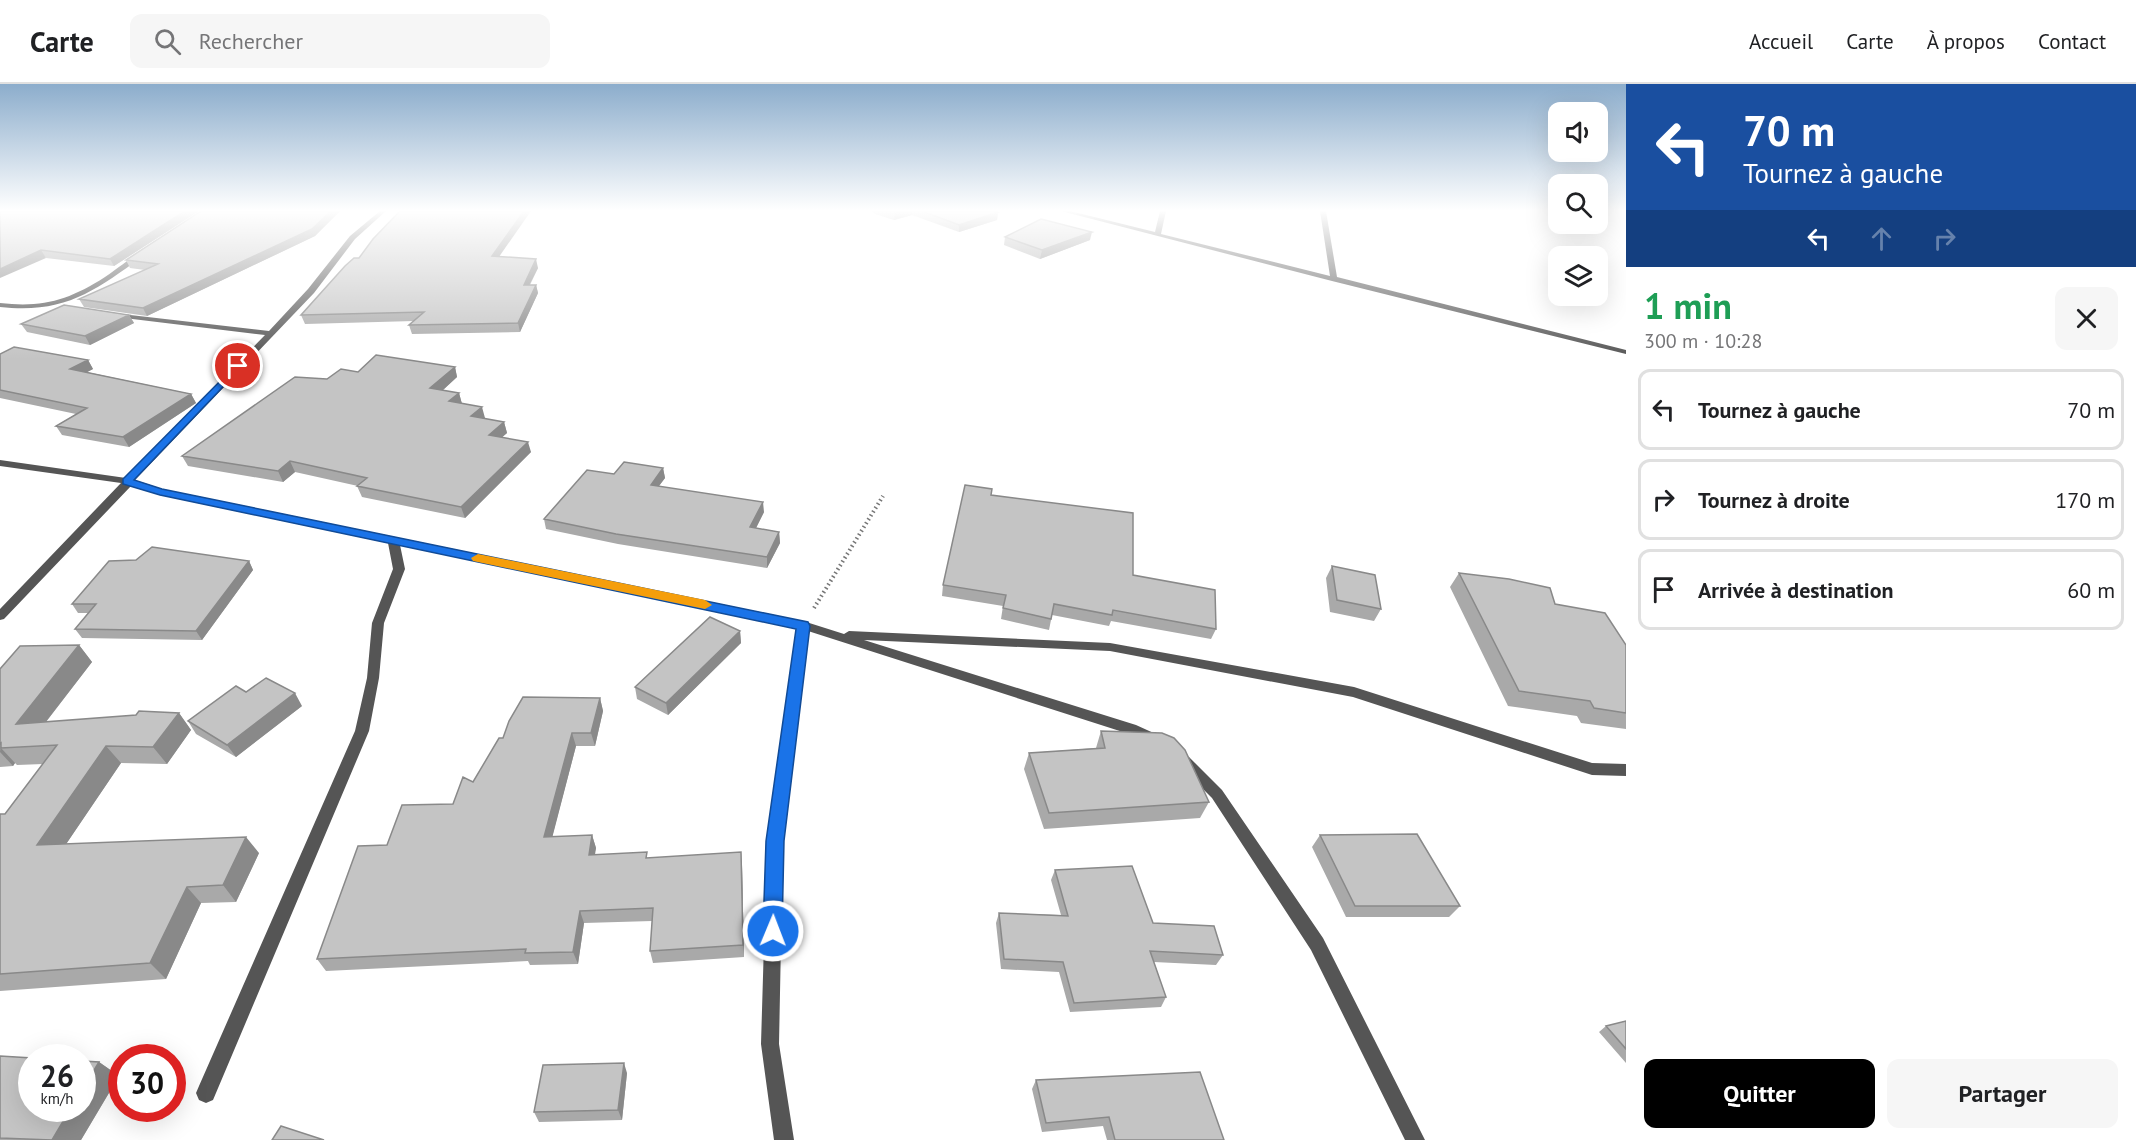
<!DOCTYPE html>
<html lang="fr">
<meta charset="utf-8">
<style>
body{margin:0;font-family:"PT Sans",sans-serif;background:#f6f6f6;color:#202124;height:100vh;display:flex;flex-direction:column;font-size:22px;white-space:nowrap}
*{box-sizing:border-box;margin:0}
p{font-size:20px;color:#757577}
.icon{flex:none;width:33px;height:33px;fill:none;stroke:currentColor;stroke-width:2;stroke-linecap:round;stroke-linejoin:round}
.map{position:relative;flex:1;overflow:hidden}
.sheet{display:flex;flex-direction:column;background:#fff;width:510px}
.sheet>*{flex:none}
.banner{background:#1a4fa0;color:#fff;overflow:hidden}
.tools{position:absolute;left:1548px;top:18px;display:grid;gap:12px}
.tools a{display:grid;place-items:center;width:60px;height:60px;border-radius:12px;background:#fff;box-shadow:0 6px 24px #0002;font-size:30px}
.speed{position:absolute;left:18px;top:960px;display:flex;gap:12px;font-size:30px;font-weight:700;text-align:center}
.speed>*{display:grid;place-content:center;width:78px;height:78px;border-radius:50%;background:#fff;box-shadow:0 6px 24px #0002;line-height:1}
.speed small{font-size:15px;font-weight:400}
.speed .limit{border:9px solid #d22;background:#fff;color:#111}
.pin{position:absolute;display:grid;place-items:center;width:51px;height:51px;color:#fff;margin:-26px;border:3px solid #fff;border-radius:50%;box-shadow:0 2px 6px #0007}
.me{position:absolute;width:66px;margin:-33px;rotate:1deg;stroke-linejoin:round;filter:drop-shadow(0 0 4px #0008)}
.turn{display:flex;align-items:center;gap:21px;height:126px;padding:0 18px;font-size:27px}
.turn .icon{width:78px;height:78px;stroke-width:2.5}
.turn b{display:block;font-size:42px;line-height:51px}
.lanes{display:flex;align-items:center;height:57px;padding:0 18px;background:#0003;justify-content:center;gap:30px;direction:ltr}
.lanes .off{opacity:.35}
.round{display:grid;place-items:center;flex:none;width:63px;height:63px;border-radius:12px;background:#f6f6f6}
.overview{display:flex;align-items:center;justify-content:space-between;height:102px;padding:0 18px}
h1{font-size:36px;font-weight:600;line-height:45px;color:#1e9e55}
.primary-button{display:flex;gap:12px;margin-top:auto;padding:12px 18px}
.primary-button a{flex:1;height:69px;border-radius:12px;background:#000;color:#fff;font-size:24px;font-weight:600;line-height:69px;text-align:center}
.primary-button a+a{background:#f6f6f6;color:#202124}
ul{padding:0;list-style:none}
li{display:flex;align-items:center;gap:18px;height:81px;margin:0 12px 9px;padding:0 6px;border:3px solid #e0e0e0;border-radius:12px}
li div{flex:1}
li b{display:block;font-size:22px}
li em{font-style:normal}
header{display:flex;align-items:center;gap:36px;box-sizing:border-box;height:84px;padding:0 30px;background:#fff;border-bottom:2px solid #e0e0e0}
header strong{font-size:28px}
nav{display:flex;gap:33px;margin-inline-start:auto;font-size:21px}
.search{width:420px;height:54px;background:#f6f6f6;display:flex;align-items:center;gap:15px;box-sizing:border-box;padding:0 21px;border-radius:12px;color:#757577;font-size:22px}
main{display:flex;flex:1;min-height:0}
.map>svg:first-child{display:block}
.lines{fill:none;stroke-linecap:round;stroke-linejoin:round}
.path{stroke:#777;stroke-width:4;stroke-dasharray:1.5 3;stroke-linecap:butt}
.minor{fill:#555;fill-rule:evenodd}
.wall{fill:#a9a9a9}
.shaded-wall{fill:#898989}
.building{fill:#c4c4c4;stroke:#898989;stroke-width:1.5}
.route{fill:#1a73e8;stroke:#114b97;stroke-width:1.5}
.slow{fill:#f59e0b}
</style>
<header>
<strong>Carte</strong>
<div class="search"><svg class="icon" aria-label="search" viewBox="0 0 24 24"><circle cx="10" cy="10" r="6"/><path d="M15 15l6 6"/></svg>Rechercher</div>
<nav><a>Accueil</a><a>Carte</a><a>À propos</a><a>Contact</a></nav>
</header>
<main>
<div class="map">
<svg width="1626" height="1056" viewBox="0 0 1626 1056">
<rect width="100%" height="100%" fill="#fff"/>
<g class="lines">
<path class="path" d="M814,524L883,412"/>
<path class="minor" d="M380,127H386L355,155L314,209L135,396L162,405L803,537L844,550L849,547L1110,559L1354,603L1592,679L1626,680V692L1592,691L1353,613L1110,567L864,556L1136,641L1158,651L1160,655L1158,659L1153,660L1126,649L808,547L783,757L779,960L794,1056H774L761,960L767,757L797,544L400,461L405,485L384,539L379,594L369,647L213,1016L206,1019L199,1016L196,1009L199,1002L355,647L367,594L372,539L393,485L388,459L160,411L131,402L4,535L0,536V525L121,399L0,382V376L126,394L265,251L116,233H113V229L269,247L308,205L350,152Z
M1061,127H1070L1155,148L1160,127H1166L1161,150L1330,192L1320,127H1326L1337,193L1626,266V270L1332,197Z
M140,170L143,172L142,173C93,208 64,230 0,223V219C43,224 69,216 105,193C117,185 128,175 140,170Z
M1184,671L1189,673L1222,706L1323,854L1425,1056H1405L1311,866L1212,714L1179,681L1177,677L1179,673Z"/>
</g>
<path class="wall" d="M0,127H199L114,182L46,174Z
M201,127H340L315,152L147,232L84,223L79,215L145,186L130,184L126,176Z
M871,127H994L998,128L997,136L959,148L912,131L894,136L875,130Z
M1005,153L1090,156L1040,175L1004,161Z
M500,173L538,184L530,201H536L538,209L520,248L412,250L409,241L414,237L305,240L301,231Z
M129,231L134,239L90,261L27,248L21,240Z
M0,270L88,276L93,285L87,288L191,310L196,319L129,363L62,351L56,342L76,330L0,314Z
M455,283L457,293L442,307L459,309L462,320L485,334L484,335L504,338L507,349L502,353L531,368L465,434L362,413L357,402H358L295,388L283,398L188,382L182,372L327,295L358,288Z
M663,384L665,394L659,402L764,428L756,444L779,448L780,459L767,484L618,460L546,445L544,435L614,390Z
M991,411L1133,491L1216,545L1211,555L1111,537L1109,542L1052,531L1049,546L1001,535L1003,522L942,512L943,501Z
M249,477L253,486L202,556L82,554L75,545L88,529H78L72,520Z
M1332,482L1381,525L1374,537L1330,528L1326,494Z
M1459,489L1555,520L1626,561V645L1581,639L1577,632L1508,622L1450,503Z
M740,547L741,559L668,631L637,615L635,603Z
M79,561L92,578L46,638L179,629L191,646L167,680L121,679L66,760L259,769L236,818L201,819L166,895L0,907V730H5L43,680L17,681L15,679L13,682L0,683V585Z
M600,614L603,627L595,662H576L552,753L592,751L596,764L594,771L648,774L742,781L744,873L653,879L650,867L652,837L584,839L578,880L530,881L528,877L326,887L317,875L387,761L453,720L473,698Z
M302,622L236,673L196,650L188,637Z
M1101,647L1209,718L1200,734L1044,745L1024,685L1029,669L1096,664Z
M1320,751L1460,822L1449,833H1346L1312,763Z
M1055,786L1153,839L1223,871L1216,881L1154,878L1166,913L1161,923L1070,928L1059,888L1001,885L996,839L999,829L1061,831L1051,796Z
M1626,937V979L1599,948L1606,942Z
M0,972L99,978L119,992L81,1056H0Z
M627,989L622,1036L539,1038L534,1028Z
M1036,996L1224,1056H1107L1103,1042L1042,1048L1032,1005Z"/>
<path class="shaded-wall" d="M185,127H199L114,182L110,175Z
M331,127H340L315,152L147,232L143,224Z
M524,127H531L494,180L492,172Z
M901,127H912V131L894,136L895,129Z
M998,128L997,136L959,148V141Z
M1092,148L1090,156L1040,175L1042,166Z
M41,166L46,174L0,194V185Z
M536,175L538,184L525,209L524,201Z
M536,201L538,209L520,248L518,239Z
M129,231L134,239L90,261L85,252Z
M88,276L93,285L76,294L70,285Z
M455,283L457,293L433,315L430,304Z
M459,309L462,320L449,317Z
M191,310L196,319L129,363L123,353Z
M482,323L485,334L474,343L471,332Z
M504,338L507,349L492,362L489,351Z
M528,358L531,368L465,434L461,423Z
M290,377L295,388L283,398L278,387Z
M663,384L665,394L652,411L651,401Z
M763,418L764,428L751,454L750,443Z
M779,448L780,459L767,484V473Z
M249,477L253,486L202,556L196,547Z
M740,547L741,559L668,631L666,619Z
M79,561L92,578L31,657L16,640Z
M295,609L302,622L236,673L227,661Z
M600,614L603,627L595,662L591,649Z
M179,629L191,646L167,680L153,663Z
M572,649L576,662L549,766L544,753Z
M1,659V664L15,679L13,682L0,668Z
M106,662L121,679L54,778L37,761Z
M592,751L596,764L593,784L589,771Z
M246,753L259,769L236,818L223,801Z
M741,768L742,781L744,873L743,861Z
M187,803L201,819L166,895L150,879Z
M580,827L584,839L578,880L573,868Z
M99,978L119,992L81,1056H52L71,1024H82V1006Z
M624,979L627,989L622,1036L618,1026Z"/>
<path class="building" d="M0,127H185L110,175L41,166L0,185Z
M201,127H331L312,145L143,224L79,215L158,180L126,176Z
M400,127H524L492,172L536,175L524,201H536L518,239L409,241L424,228L301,231L345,182L354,174H359L373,155Z
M922,127H994L998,128L959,141Z
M1041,135L1092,148L1042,166L1005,153Z
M64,221L129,231L85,252L21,240Z
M14,263L88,276L70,285L191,310L123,353L56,342L87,324L0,306V270Z
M376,271L455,283L430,304L459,309L449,317L482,323L471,332L504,338L489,351L528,358L461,423L357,402L367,394L290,377L278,387L182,372L295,293L327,295L341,285L358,288Z
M624,378L663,384L651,401L763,418L750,443L779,448L767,473L616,450L544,435L587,386L614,390Z
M965,401L992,405L991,411L1133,429V491L1215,506L1216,545L1113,526L1112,531L1054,520L1051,535L1003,524L1006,511L943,501Z
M152,463L249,477L196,547L75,545L96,520H72L109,477L136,476Z
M1332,482L1375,491L1381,525L1337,516Z
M1459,489L1509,495L1550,504L1555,520L1605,529L1626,561V629L1594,624L1590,617L1519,607Z
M710,533L740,547L666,619L635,603Z
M79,561L16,640L136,631L139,627L179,629L153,663L106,662L37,761L246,753L223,801L187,803L150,879L0,890V730H5L57,661L1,664V659L0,660V585L20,562Z
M266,594L295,609L227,661L188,637L236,602L246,608Z
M523,613L600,614L591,649H572L544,753L592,751L589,771L647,768L646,774L741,768L743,861L650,867L653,824L580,827L573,868L525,869L526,865L317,875L358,762L387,761L402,721L453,720L463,693L473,698L499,654H503L509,637Z
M1101,647L1162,649L1174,654L1185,666L1209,718L1049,729L1029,669L1105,664Z
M1417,750L1460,822H1355L1320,751Z
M1132,782L1153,839L1214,842L1223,871L1150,867L1166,913L1074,919L1063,878L1004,875L999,829L1068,832L1055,786Z
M1626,937V965L1606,942Z
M0,972L32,974V1024H71L52,1056L0,1054Z
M82,977L99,978L82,1006Z
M624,979L618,1026L534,1028L543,981Z
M1200,988L1224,1056H1115L1109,1033L1046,1039L1036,996Z
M281,1042L324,1056H272Z"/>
<linearGradient id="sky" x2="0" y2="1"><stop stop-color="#8cadcc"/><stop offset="0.46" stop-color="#fff"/><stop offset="1" stop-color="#fff" stop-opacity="0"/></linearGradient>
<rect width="1626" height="275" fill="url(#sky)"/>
<path class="route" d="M238,279L242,282L241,284L134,396L162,405L808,538L810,542L784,757L782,847L780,854L773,856L766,854L763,847L766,757L796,545L160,411L123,400V395Z"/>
<path class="slow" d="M478,470L705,516L712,521L705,525L473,477L471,474Z"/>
</svg>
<div class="tools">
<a><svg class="icon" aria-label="sound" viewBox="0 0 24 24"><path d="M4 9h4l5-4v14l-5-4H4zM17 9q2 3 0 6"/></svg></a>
<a><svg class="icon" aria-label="search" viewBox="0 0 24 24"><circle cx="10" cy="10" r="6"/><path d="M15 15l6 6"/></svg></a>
<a><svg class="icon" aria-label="layers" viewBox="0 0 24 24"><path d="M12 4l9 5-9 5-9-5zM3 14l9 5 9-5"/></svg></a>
</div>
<div class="speed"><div>26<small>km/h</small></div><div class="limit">30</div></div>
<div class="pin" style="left:238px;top:282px;background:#d93025"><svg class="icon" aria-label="arrive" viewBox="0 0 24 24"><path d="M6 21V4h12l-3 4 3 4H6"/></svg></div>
<svg class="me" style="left:773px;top:847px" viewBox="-20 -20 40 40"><circle r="17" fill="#1a73e8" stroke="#fff" stroke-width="3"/><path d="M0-11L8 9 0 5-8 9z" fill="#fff"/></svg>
</div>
<section class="sheet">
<div class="banner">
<div class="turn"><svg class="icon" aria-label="left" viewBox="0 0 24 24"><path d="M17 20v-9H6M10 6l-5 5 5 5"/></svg><div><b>70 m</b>Tournez à gauche</div></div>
<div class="lanes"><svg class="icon" aria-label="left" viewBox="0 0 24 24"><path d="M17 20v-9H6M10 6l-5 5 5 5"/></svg><svg class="icon off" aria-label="ahead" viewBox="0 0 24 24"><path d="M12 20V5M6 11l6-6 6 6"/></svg><svg class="icon off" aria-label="right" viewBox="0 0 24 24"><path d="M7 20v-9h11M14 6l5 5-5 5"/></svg></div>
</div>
<div class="overview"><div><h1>1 min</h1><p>300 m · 10:28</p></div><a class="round"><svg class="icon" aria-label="close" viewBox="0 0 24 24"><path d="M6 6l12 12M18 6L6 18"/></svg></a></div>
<ul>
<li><svg class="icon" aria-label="left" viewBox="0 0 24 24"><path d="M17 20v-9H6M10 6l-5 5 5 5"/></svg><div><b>Tournez à gauche</b></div><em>70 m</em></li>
<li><svg class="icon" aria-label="right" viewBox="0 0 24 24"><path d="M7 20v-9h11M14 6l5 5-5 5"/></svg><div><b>Tournez à droite</b></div><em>170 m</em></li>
<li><svg class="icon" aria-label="arrive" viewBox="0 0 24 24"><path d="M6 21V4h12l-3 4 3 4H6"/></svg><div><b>Arrivée à destination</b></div><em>60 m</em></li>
</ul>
<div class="primary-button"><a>Quitter</a><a>Partager</a></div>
</section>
</main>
